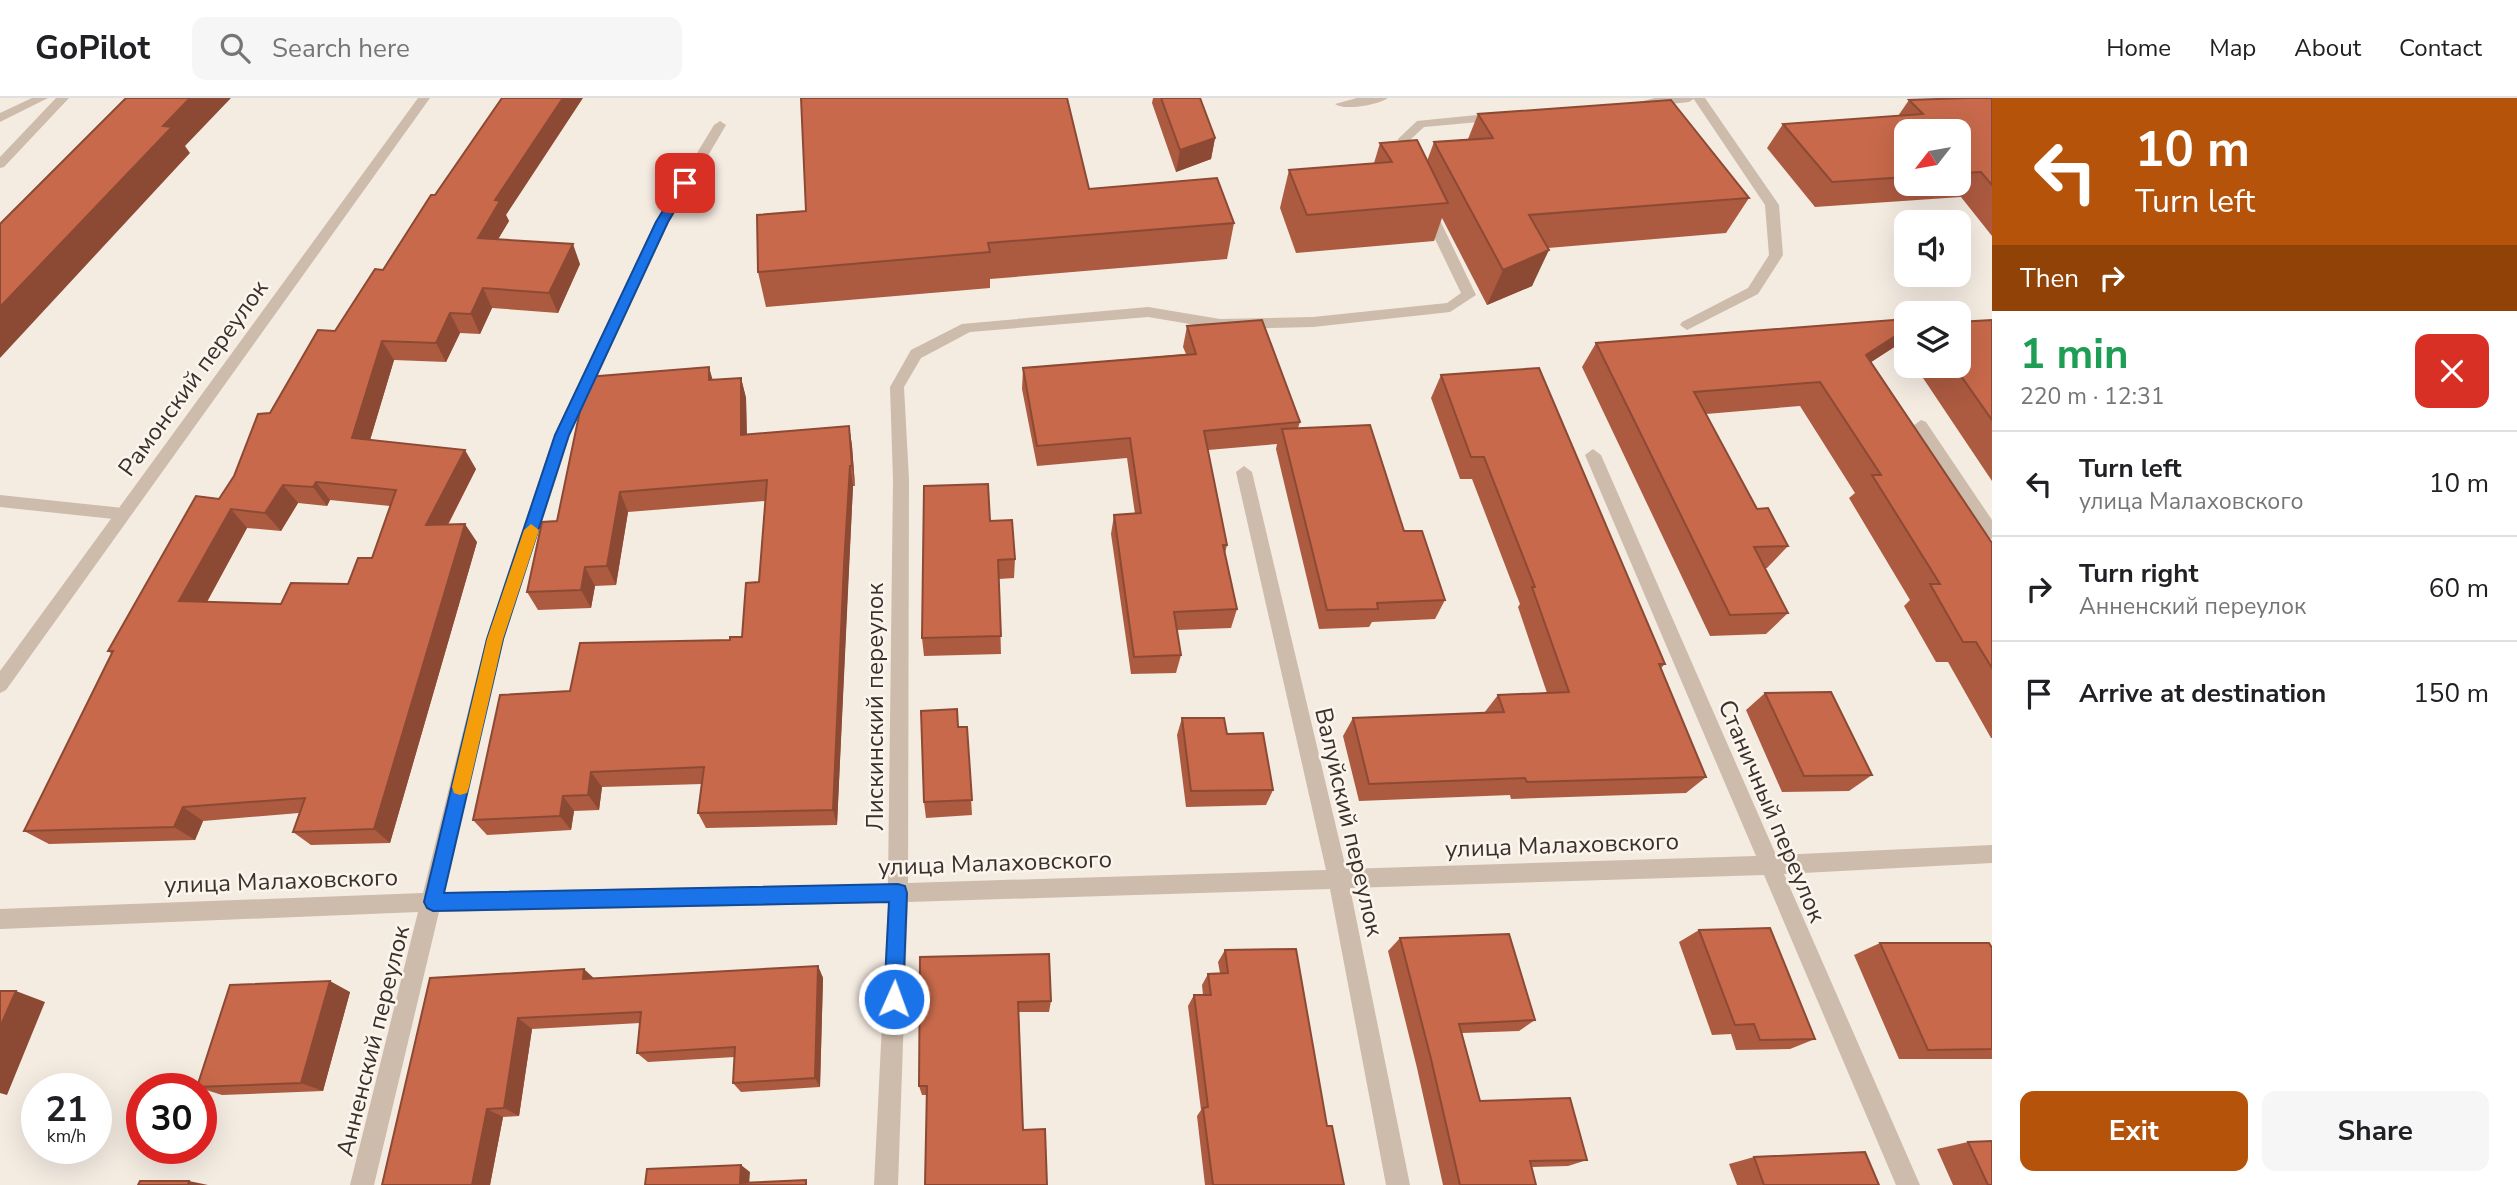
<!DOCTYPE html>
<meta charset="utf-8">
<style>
body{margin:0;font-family:"Nunito Sans",sans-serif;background:#f6f6f6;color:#202124;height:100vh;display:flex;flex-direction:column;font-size:26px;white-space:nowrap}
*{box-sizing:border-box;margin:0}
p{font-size:23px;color:#757577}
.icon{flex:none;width:38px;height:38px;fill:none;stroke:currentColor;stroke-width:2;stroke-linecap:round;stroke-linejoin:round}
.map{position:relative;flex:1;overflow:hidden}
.panel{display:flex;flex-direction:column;background:#fff;width:525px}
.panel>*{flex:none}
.top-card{background:#b45309;color:#fff;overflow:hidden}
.needle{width:46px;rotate:239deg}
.tools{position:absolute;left:1894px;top:21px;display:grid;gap:14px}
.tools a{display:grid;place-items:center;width:77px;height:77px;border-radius:14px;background:#fff;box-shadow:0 7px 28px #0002;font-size:35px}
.speed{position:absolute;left:21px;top:975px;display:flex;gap:14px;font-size:35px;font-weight:700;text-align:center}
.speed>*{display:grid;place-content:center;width:91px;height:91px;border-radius:50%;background:#fff;box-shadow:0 7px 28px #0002;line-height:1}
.speed small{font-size:18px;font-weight:400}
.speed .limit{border:10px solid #d22;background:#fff;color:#111}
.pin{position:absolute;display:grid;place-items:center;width:60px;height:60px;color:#fff;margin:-30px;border-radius:14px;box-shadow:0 4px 10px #0006}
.me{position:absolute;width:77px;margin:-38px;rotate:2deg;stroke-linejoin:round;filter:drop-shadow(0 0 5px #0008)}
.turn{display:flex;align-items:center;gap:24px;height:147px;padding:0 28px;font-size:32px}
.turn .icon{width:91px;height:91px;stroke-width:2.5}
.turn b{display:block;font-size:49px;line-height:60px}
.then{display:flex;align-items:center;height:66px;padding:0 28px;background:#0003;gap:14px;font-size:26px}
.round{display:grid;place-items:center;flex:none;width:74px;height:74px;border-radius:14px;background:#f6f6f6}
.summary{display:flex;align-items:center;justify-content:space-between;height:119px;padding:0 28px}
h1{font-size:42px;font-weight:700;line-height:52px;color:#1e9e55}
.cta{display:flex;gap:14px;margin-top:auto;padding:14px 28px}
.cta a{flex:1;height:80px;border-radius:14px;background:#b45309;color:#fff;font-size:28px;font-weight:700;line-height:80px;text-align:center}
.cta a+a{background:#f6f6f6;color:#202124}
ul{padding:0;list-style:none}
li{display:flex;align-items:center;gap:21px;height:105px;padding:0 28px;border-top:2px solid #e0e0e0}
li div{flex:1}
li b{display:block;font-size:26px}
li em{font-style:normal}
header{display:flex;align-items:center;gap:42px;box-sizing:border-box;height:98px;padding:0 35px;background:#fff;border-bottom:2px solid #e0e0e0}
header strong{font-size:33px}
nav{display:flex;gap:38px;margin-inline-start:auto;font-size:24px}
.search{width:490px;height:63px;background:#f6f6f6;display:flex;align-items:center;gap:18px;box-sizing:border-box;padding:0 24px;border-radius:14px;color:#757577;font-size:26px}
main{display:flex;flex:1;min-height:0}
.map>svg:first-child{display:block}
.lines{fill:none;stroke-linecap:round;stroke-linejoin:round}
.lane{fill:#cdbbac;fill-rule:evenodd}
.street{fill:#cdbbac;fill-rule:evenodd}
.wall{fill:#ac5a40;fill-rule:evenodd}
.shaded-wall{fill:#8c4a34}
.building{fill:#c8694b;stroke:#8c4a34;stroke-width:2;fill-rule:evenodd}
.route{fill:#1a73e8;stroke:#114b97;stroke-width:2}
.slow{fill:#f59e0b}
.labels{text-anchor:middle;stroke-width:5;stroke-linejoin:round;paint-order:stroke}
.street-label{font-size:24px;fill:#3b302b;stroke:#fbf5ee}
</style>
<header>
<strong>GoPilot</strong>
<div class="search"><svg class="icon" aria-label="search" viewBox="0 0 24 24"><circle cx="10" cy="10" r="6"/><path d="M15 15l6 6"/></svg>Search here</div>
<nav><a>Home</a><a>Map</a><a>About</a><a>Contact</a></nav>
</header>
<main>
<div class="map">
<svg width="1992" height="1087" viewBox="0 0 1992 1087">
<rect width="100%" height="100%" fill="#f4ebe1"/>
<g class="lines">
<path class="lane" d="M32,0H48L0,24V15Z
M56,0H69L4,69L0,70V59Z
M1357,0H1388C1378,7 1345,13 1335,6Z
M1693,0H1705L1779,107L1783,157L1758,196L1687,232L1680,227L1682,224L1748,190L1769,157L1765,107Z
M1497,15L1503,19L1501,22L1424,29L1410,42L1414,67L1408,71L1402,67L1398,41L1417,23Z
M1428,108L1435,112L1476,197L1450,214L1313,229L1220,231L1148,219L970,234L921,260L904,289L909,382L901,388L893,382L890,289L911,252L962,226L1148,209L1220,221L1313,219L1447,205L1461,195L1421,112Z
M0,397L123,410L131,416L123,422L0,409Z"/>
<path class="street" d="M418,0H430L6,592L0,595V573Z
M1655,0H1695L1689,4L1641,9L1635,5Z
M720,23L726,27L669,124L570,337L504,541L443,794L888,786L893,382L901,376L909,382L908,785L1326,772L1236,374L1244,368L1252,374L1346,771L1756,758L1585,357L1593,351L1601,357L1776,757L1992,747V765L1784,776L1920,1087H1896L1764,777L1350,790L1410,1087H1386L1330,791L908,804L898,1087H874L888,805L439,814L374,1087H350L418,814L0,831V811L423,795L486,541L554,337L655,124L714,27Z
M1921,322L1926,324L1992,422V441L1986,440L1916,332L1913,328Z"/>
</g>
<path class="wall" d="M1153,0H1200L1215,40L1211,61L1176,74L1152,5Z
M1992,0V138L1961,99L1815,109L1767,50L1783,26L1898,18L1909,2ZM1906,33H1958V86H1906Z
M1478,16L1749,100L1726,135L1548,150L1532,188L1487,207L1442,120L1434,143L1296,155L1280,110L1289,72L1374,65L1380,45L1427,63L1434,44L1468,41Z
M1089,91L1234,125L1227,161L990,181V190L766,209L758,174Z
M506,117L509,123L498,141L580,166L558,215L492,210L480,236L460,235L446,264L394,262L370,342L476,371L448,427L477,444L390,745L311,747L293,734L299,715L203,723L195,742L49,746L24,733L112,556L108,553L219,401L234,378L270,315L383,172ZM330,402L390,408L372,460L348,486L281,506L207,504L247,430L281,433L298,405L327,408Z
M1906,221V239L1902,244L1871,264L1992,445V640H1991L1948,564H1936L1904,508L1910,502L1849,400L1855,395L1800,308L1706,316L1757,411L1788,448L1767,470H1765L1788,515L1766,536L1710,538L1582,269L1596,245Z
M1992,222V383L1915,268H1958Z
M1187,228L1300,324L1298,330L1404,433L1445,502L1435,521L1372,524L1369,529L1319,531L1276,351L1277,346L1208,352L1227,447L1225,455L1237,511L1231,530L1177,532L1181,557L1176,575L1131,576L1111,436L1114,417L1135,416L1127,360L1037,368L1022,291L1023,270L1186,256L1183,249Z
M1441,277L1665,566L1661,570L1706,679L1686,695L1511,701L1510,697L1359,703L1343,638L1353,620L1484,615L1498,597L1547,595L1518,509L1520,506L1472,381H1460L1431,300Z
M741,280L746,300L747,337L849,328L852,348L855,388H853L848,486L837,727L706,730L698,715L702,686L602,689L599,712L574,713L571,732L487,737L473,722L570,593L742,539L759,484L765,403L628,414L616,487L595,488L591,510L538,512L527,494L557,423L713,282Z
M990,423L1015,461L1014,480L999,481L1001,556L924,558L922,540Z
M1765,595L1872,677L1849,693L1782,694L1746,612Z
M1182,620L1227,636L1273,692L1266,707L1186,709L1177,637Z
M958,629H967L972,717L926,720L924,704Z
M1699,832L1815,941L1790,951L1736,952L1731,936L1712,937L1679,844Z
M1400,840L1535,922L1519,933L1462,935L1480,1003L1587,1062L1568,1068L1532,1069L1536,1087H1443L1417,970L1388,853Z
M1880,845L1992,850V961H1899L1854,857Z
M1225,852L1327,1028L1344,1087H1205L1197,1018L1201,1012L1188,908L1194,897H1203L1202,887L1208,876L1220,875L1218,864Z
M920,859L1051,903L1049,914H1019L1023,1032L1047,1087L927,997H922L919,988Z
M818,868L823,880L820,989L741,994L733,985L735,959L648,964L637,955L640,925L532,931L519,1018L503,1019L490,1087L430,880H594Z
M350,894L323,993L222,997L197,989Z
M1968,1044L1992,1087H1953L1937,1051Z
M1754,1059L1879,1087H1737L1729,1066Z"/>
<path class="shaded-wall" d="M190,0H231L185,48L190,55L0,260V209L163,28Z
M563,0H583L506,117L509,123L487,160L478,140L495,102Z
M1215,40L1211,61L1176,74L1180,52Z
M573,146L580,166L558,215L549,195Z
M1549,152L1532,188L1487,207L1503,172Z
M483,190L492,210L480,236L471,216Z
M450,215L460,235L446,264L436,245Z
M1906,231V239L1902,244L1845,281L1866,257Z
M382,243L394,262L365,359L352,340Z
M709,269L715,290L709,282Z
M741,280L746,300L747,358L741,337Z
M849,328L852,348L855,388L852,368Z
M465,352L476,371L438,445L426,427Z
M850,368L853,388L837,727L833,712Z
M316,384L330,402L327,408L313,389Z
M283,387L298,405L281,433L265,415Z
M620,394L628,414L616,487L607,468Z
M231,411L247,430L198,520L179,503Z
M465,426L477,444L390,745L374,731Z
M585,469L595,488L591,510L581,492Z
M591,674L602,689L599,712L588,697Z
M563,698L574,713L571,732L560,718Z
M183,709L203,723L195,742L174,729Z
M818,868L823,880L820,989L815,980Z
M584,871L597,883L583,881Z
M330,883L350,894L323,993L301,985Z
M16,893L45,904L7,997L0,995V929Z
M518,920L532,931L519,1018L504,1010Z
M487,1011L503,1019L490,1087H472Z
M741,1067L750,1074L749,1087L740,1085Z
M189,1083L208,1087H188Z"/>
<path class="building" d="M126,0H190L163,28L172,29L0,209V126Z
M502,0H563L495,102L500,103L478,140L573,146L549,195L483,190L471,216L450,215L436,245L382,243L352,340L465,352L426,427L465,426L374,731L293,734L305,700L183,709L174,729L24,733L113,553H108L196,398L219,401L234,378L258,316L270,315L318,232L335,233L375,171L383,172L431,97H435ZM316,384L396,392L372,460H358L348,486L291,485L281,506L179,503L231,411L265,415L283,387L313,389Z
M801,0H1067L1089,91L1217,80L1234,125L988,145L990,154L758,174L757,117L806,113Z
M1161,0H1200L1215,40L1180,52Z
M1967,0H1992V87L1981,74L1958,75V33H1906V79L1832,84L1783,26L1923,16L1909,2Z
M1671,2L1749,100L1529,117L1549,152L1503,172L1434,44L1493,40L1478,16Z
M1417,42L1448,105L1307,117L1289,72L1392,64L1380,45Z
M1906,221V231L1866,257L1992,445V570L1976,544H1963L1930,486H1940L1872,377H1881L1820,284L1694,294L1757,411L1768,410L1788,448L1754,449L1788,515L1730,517L1596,245Z
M1262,222L1300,324L1204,333L1227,447H1223L1237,511L1174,514L1181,557L1134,559L1114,417L1141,415L1130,340L1037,348L1023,270L1196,256L1187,228Z
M1992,222V322L1954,268H1958V224Z
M709,269V282L741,280V337L849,328L852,368H850L844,467L833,712L698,715L704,669L591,674L588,697L563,698L560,718L473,722L500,597L570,593L580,545L730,542V539H742L746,485L759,484L767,382L620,394L607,468L585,469L581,492L527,494L542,424L557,423L587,279Z
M1539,270L1665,566H1659L1706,679L1527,684L1525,680L1369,686L1353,620L1504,614L1498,597L1569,594L1532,489H1535L1484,359H1471L1441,277Z
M1370,327L1404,433H1422L1445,502L1377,505L1378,511L1327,512L1282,331Z
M988,386L990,423L1012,422L1015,461L998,462L1001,538L922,540L924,388Z
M1831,594L1872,677L1804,678L1765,595Z
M957,611L958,629H967L972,702L924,704L921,613Z
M1182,620H1224L1227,636L1263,635L1273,692L1191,693Z
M1770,830L1815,941L1760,942L1754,926L1735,927L1699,832Z
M1509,836L1535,922L1459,926L1480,1003L1570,1000L1587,1062L1530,1063L1536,1087H1460L1431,961L1400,840Z
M1880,845H1989L1992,850V951L1928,952Z
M1296,851L1327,1028H1332L1344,1087H1213L1203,1010L1208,1009L1194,897H1211L1208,876L1228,875L1225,852Z
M1049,856L1051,903L1018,904L1023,1032L1045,1031L1047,1087H925L927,988H919L920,859Z
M818,868L815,980L733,985L735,949L637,955L641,914L518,920L504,1010L487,1011L472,1087H382L430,880L584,871L583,881Z
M330,883L301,985L197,989L230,887Z
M0,893H16L0,929Z
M1992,1043V1087H1988L1968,1044Z
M1865,1054L1879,1087H1764L1754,1059Z
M741,1067L740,1085L806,1082V1087H645L647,1071Z
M140,1083H189L188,1087H138Z"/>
<path class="route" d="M685,82L691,85L668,124L569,337L503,541L444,795L898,786L905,788L907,795L903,901L901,908L894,911L887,908L884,901L889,804L433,813L427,810L424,804L487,541L555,337L656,124L681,83Z"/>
<path class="slow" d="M531,426L539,432L503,541L469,689L467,695L460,697L454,695L452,689L487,541L524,432Z"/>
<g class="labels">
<g class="street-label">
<text transform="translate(193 280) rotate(-54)" y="8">Рамонский переулок</text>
<text transform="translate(875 609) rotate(-90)" y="8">Лискинский переулок</text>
<text transform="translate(1772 713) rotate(67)" y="8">Станичный переулок</text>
<text transform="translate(1349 724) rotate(77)" y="8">Валуйский переулок</text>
<text transform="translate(1562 747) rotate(-2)" y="8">улица Малаховского</text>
<text transform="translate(995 765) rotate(-2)" y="8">улица Малаховского</text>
<text transform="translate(281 783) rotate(-2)" y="8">улица Малаховского</text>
<text transform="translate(373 943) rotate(-76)" y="8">Анненский переулок</text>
</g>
</g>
</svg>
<div class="tools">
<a><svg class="needle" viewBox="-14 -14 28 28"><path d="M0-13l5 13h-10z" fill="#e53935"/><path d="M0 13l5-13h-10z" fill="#757577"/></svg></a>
<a><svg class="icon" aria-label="sound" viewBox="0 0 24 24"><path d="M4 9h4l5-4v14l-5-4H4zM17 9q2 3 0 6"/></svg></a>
<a><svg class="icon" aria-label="layers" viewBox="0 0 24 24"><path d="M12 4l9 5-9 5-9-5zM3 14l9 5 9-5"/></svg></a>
</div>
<div class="speed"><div>21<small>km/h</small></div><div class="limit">30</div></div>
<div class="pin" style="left:685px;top:85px;background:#d93025"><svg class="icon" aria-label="arrive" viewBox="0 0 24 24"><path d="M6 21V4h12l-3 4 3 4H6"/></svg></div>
<svg class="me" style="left:894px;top:901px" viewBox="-20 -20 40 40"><circle r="17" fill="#1a73e8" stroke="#fff" stroke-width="3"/><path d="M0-11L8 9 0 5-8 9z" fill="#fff"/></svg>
</div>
<section class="panel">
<div class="top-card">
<div class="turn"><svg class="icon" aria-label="left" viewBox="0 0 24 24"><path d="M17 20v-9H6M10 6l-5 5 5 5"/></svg><div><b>10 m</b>Turn left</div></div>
<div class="then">Then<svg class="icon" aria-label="right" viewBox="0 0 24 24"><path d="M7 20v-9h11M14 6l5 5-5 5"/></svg></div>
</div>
<div class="summary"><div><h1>1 min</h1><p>220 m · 12:31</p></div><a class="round" style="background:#d93025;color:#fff"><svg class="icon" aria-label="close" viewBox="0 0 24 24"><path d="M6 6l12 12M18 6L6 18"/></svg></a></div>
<ul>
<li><svg class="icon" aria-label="left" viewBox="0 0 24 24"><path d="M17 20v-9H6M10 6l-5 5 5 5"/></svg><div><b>Turn left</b><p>улица Малаховского</p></div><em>10 m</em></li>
<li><svg class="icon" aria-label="right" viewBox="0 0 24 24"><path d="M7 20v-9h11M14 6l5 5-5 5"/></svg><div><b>Turn right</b><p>Анненский переулок</p></div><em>60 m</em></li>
<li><svg class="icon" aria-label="arrive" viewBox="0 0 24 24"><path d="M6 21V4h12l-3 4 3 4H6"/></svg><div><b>Arrive at destination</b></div><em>150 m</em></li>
</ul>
<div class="cta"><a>Exit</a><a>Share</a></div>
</section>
</main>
